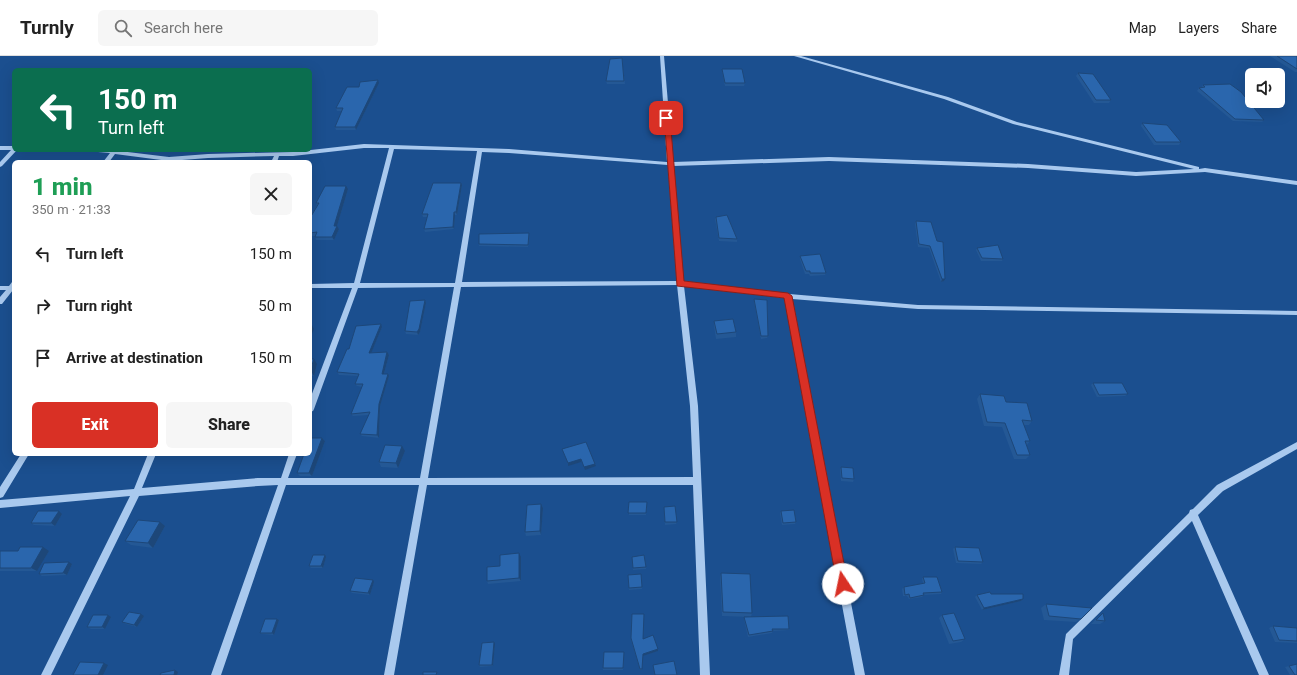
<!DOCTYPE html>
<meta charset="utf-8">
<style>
body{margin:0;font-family:Roboto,sans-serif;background:#f6f6f6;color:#222;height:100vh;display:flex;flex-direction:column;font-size:15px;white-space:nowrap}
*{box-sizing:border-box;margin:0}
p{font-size:13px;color:#767676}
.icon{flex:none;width:22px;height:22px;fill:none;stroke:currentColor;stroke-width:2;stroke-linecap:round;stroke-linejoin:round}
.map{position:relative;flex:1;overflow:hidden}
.drawer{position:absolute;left:12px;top:104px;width:300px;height:296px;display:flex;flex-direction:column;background:#fff;border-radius:6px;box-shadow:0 4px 16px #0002}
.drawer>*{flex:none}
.top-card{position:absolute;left:12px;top:12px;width:300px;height:84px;border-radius:6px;box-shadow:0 4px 16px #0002;background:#0b6e4f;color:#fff;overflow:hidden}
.tools{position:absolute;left:1245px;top:12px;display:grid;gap:8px}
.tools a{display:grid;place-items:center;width:40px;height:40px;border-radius:6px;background:#fff;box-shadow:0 4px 16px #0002;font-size:20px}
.pin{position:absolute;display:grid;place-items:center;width:34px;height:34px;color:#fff;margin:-17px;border-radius:8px;box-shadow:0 2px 6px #0006}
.me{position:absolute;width:44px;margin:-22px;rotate:349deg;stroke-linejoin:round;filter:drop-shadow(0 0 3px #0008)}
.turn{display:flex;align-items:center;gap:14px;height:84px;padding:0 20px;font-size:18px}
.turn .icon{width:52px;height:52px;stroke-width:2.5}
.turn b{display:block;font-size:28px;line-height:34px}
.round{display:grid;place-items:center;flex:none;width:42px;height:42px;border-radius:6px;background:#f6f6f6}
.overview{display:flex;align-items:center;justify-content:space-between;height:68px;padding:0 20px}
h1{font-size:24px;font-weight:800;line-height:30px;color:#1e9e55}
.primary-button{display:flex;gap:8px;margin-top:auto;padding:8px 20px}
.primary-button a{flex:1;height:46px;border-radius:6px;background:#d93025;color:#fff;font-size:16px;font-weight:800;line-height:46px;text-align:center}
.primary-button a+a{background:#f6f6f6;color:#222}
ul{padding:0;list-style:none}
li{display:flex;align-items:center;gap:12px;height:52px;padding:0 20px}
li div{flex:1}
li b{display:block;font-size:15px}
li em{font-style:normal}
header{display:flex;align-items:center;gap:24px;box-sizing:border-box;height:56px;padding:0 20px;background:#fff;border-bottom:1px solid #e0e0e0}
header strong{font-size:19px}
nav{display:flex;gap:22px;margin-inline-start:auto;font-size:14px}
.search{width:280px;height:36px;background:#f6f6f6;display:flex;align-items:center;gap:10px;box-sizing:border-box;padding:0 14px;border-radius:6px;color:#767676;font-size:15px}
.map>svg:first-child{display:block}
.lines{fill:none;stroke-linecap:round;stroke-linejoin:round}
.minor{fill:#a9c9ee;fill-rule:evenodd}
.wall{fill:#245895}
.shaded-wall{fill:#1d4779}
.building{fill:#2a66ad;stroke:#1d4779}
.route{fill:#d93025;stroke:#8d1f18}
</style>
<header>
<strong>Turnly</strong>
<div class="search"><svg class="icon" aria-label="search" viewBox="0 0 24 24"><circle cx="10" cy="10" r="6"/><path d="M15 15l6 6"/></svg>Search here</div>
<nav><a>Map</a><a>Layers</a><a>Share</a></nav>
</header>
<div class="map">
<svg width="1297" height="619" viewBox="0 0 1297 619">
<rect width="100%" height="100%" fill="#1b4f8f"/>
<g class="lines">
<path class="minor" d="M660,0H664L673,106L829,101L1028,108L1136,116L1194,113L1013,68L944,43L794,0H801L948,41L1017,66L1199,111V113L1205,112L1297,125V129L1205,116L1136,120L1028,112L829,105L673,110L683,225L766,236L918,249L1297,255V259L918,253L792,243L865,619H855L785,242L684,230L698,350L710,619H700L693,429H427L394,619H384L419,429H286L221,619H211L278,429L258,430L139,440L51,619H41L130,440L0,452V444L134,433L148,398H156L142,432L258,422H281L289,398H297L288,422H420L454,231L358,232L314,353L313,355L310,356V343L352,232H310V228L354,227L389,92H364L293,100H279L277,106H271L274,100L208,102L169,105L115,98L109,106H103L110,97L98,96L95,94H111L169,101L208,98L293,96L364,88L509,93L667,106ZM394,93L477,95L455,227H360ZM482,96L509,97L668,109L677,225L462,226ZM677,229L690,350L693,421L428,422L461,231Z
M0,90H14V94H17L2,110L0,111V106L11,94H0Z
M12,226H14V234H13L2,248H0V241L6,234H0V230H9Z
M1297,386V393L1223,435L1198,459L1269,619H1259L1192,465L1073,583L1069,619H1059L1066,578L1189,457L1190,454L1193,453L1217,429Z
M21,398H29L3,441L0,442V431Z"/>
</g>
<path class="wall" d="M1270,0H1297V16H1295Z
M622,2L625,28H607L606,25Z
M722,13L745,27L744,30H725L722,16Z
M1078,17L1111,44L1109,47H1094L1076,20Z
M379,27L356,74H336L335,71L342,55H337L336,52L359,31Z
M1203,29L1264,64L1262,66L1233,65L1197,35L1199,32H1201Z
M1142,67L1181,86L1179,89H1154L1141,70Z
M461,127L462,129L457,159H455L454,173L425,176L424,173L427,161H423L422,158Z
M348,133L337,170L339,173L334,184H316L315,180H310V162L317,149L316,147Z
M716,161L737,183V186L719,185L715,163Z
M916,165L937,185L944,225L941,226L929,192L918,191L915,168Z
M529,179L528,191L479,190V188Z
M977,192L1003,203L1002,205H981L976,194Z
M800,200L826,217L825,219L810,220L809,218H805L800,203Z
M754,243L768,280L767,282L761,283L754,246Z
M425,244L426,247L420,276L418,279L406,278L405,275Z
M714,265L736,276V281L716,283L714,270Z
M382,271L371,297L387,296L389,299L384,318H388L389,320L380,350L379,382L362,380L360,378L369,359L353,360L351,358L362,331L357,330L355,328L358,320L339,319L337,316L349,293Z
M310,303L317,308L314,320H310Z
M1093,327L1128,338L1125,340L1097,341L1091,329Z
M980,338L1006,346L1032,365L1029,369H1024L1030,385L1027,389H1026L1030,399L1026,403H1014L1002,371L984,370L977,343Z
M322,382L325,385L312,420H300L297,417Z
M405,395L398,412L381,411L379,406Z
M841,411L854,423L853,426L841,425L840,413Z
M629,446H647L646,459H629Z
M541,448L543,452L541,479L526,480L525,476Z
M664,453L677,466L676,468L665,469Z
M781,455L796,466L795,468L782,469L780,457Z
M62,458L55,470L34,469L31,467Z
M165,470L153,492L131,489L125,485Z
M955,491L983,506L981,508L956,507L953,493Z
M0,495H49L37,515H0Z
M326,501L323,512H311L309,510Z
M521,501V525L488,528L487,525L500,510Z
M632,501L646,511V513L633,514Z
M72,508L67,519L42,520L39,518Z
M721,517L752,557L751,561L722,560L720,521Z
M641,518L642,533L629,534L628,519Z
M923,521L942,536L941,538L924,539L922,541L909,543L907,540H903L902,533L904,531L923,527L922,523Z
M374,526L370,539L352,537L350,535Z
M991,538L1023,543L1021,545L982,554L975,541L977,539Z
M1046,548L1081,563L1076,566L1044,564L1041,552Z
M1103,557L1105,565L1100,568H1091L1098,561Z
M632,558L643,583L658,595L643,600L642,614H640L631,584Z
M942,559L965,583L961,586L949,588L939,562Z
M144,560L137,571L126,568L122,566Z
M111,561L105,573H91L87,571Z
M744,561L789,573V574L773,575L772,577L748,581L744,563Z
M277,563L279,564L274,579L262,578L260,577Z
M1273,570L1297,572V587L1275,586L1269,572Z
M495,588L493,610L480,611L479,609Z
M624,596L623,614H603V612Z
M1289,610L1297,619H1290L1285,611Z"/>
<path class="shaded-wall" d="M378,24L379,27L356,74L355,71Z
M461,127L462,129L457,159L456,156Z
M346,130L348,133L337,170L339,173L334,184L332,181L334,170Z
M454,156L455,159L454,173L453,171Z
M942,223H945L944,225L941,226Z
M425,244L426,247L420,276L418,279L417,276Z
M311,267L314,273L310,282V270Z
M381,268L382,271L370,300L369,297Z
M387,296L389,299L383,321L382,318Z
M314,303L317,308L314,320L311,315Z
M388,318L389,320L380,350L379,382L377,379L379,348Z
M322,382L325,385L312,420L309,417Z
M402,390L405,395L398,412L396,407Z
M581,403V406L568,410V407Z
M595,408L596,410L585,414L584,411Z
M541,448L543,452L541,479L540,475Z
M59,455L62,458L55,470L51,467Z
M160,466L165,470L153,492L148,487Z
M43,491L49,495L37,515L31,512Z
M519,497L521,501V525L519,522Z
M325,499L326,501L323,512L321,510Z
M69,506L72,508L67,519L63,517Z
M373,524L374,526L370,539L368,537Z
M1023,543L1021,545L982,554L984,552Z
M141,558L144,560L137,571L134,569Z
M108,559L111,561L105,573L102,571Z
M277,563L279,564L274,579L272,577Z
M494,586L495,588L493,610L492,609Z
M658,593V595L643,600L642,614L643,598Z
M104,607L108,609L103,619H98Z
M175,614L178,616L177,619H174Z"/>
<path class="building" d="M1277,0H1297V13Z
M622,2L624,25H606L610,3Z
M722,13H742L745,27H725Z
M1078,17L1093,18L1111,44H1096Z
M378,24L355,71H335L343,52H336L347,31H359L360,26Z
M1230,28L1241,36L1264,64L1235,63L1199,32L1205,31L1203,29Z
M1142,67L1167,69L1181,86H1156Z
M433,127H461L456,156H454L453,171L424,173L428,158H422Z
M325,130H346L334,170H337L332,181H315L317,176L310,177V162L319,147H316Z
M727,159L737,183L719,182L716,161Z
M916,165L931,166L937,185L943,186L945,223H942L930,190L919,188Z
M529,177L528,189L479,188V178Z
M998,189L1003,203L982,202L977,192Z
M820,198L826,217H810V215H806L800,200Z
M754,243L767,244L768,280H761Z
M425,244L419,273L417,276L405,275L410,245Z
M733,263L736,276L717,278L714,265Z
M381,268L369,297L387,296L382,318H388L379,348L377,379L360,378L370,356L351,358L363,328H355L359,318L337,316L347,293H349L356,270Z
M310,303H314L310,315Z
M1093,327H1122L1128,338L1099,339Z
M980,338L1004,340L1006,346L1027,347L1032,365L1022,364L1030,385H1025L1030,399H1017L1005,367L987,366Z
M310,382H322L309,417H297L304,398H310Z
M586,386L595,408L584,411L581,403L568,407L562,393Z
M385,389L402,390L396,407L379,406Z
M841,411L853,412L854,423L842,422Z
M629,446H647L646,457H628Z
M541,448L540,475L525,476L527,449Z
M675,450L677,466H665L664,451Z
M794,454L796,466L783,467L781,455Z
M38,455H59L51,467H31Z
M138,464L160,466L148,487L125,485Z
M20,491H43L31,512H0V495H18Z
M955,491L979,492L983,506L958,505Z
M519,497V522L487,525V511L500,510V499Z
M313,499H325L321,510H309Z
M644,499L646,511L633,512L632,501Z
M69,506L63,517L39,518L44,507Z
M721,517L750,518L752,557L723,556Z
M641,518L642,531L629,532L628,519Z
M923,521H937L942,536L923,537L924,539L910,542L909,538L905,539L904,531L925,527Z
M355,522L373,524L368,537L350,535Z
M990,536L991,538H1023V543L984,552L977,539Z
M1046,548L1092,552L1081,563L1049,560Z
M129,556L141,558L134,569L122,566Z
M954,557L965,583L953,585L942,559Z
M1103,557L1105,565L1096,564Z
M632,558H644L643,583L653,579L658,593L643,598L642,613H640L631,582Z
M93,559H108L102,571H87Z
M788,560L789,573H772L773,575L749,579L744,561Z
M265,563H277L272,577H260Z
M1273,570L1297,572V585L1279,584Z
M494,586L492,609H479L482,587Z
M604,596H624L623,612H603Z
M674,605L677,619H655L653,609Z
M80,606L104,607L98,619H73Z
M1297,608V619H1295L1289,610Z
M175,614L174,619H160L161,617Z
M423,616H437L436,619H423Z"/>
<path class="route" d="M664,60L670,62L684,225L788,237L792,240L848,528L847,532L843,534L839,532L837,528L784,242L677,230Z"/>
</svg>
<div class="tools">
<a><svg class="icon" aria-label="sound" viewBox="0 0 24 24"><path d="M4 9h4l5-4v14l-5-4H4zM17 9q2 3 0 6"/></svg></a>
</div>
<div class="pin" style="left:666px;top:62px;background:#d93025"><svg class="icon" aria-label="arrive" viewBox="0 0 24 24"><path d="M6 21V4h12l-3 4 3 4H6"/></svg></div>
<svg class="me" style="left:843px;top:528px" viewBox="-20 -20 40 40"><circle r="19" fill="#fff"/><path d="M0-13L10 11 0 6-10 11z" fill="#d93025"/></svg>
<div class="top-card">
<div class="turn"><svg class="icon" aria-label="left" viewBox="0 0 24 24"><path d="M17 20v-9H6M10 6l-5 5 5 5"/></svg><div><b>150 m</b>Turn left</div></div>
</div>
<section class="drawer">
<div class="overview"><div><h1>1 min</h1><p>350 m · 21:33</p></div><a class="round"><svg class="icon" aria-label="close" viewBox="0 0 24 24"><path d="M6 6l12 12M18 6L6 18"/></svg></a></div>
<ul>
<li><svg class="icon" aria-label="left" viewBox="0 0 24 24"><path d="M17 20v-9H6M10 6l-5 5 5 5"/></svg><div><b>Turn left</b></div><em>150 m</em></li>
<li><svg class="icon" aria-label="right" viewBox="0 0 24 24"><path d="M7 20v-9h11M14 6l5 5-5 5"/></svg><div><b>Turn right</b></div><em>50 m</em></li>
<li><svg class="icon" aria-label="arrive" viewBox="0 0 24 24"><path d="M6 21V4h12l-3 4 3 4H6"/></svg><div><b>Arrive at destination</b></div><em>150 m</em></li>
</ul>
<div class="primary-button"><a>Exit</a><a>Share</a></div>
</section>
</div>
